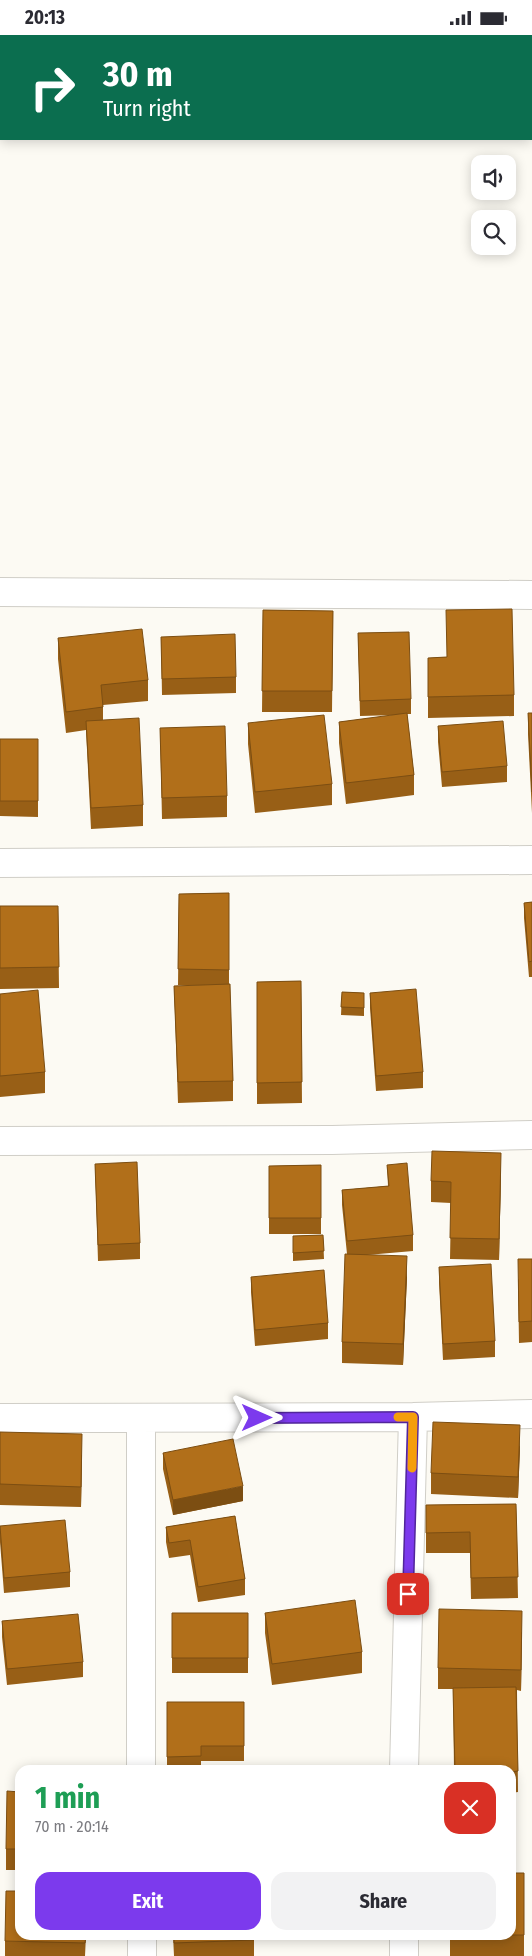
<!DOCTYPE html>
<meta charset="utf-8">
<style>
body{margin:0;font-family:"Fira Sans Condensed",sans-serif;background:#f2f2f3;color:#2b2b33;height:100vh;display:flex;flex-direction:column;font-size:19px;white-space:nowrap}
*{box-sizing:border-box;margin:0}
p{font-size:16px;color:#7c7c81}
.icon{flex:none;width:28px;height:28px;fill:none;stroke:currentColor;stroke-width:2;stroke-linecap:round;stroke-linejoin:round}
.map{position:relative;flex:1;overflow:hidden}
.side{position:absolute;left:15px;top:1730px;width:501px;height:175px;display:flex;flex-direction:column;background:#fff;border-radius:15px;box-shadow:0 2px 12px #0003}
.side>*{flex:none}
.top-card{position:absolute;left:0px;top:0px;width:532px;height:105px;box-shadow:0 2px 12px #0003;background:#0b6e4f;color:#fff;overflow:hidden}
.fabs{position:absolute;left:471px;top:120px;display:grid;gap:10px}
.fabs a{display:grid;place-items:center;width:45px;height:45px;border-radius:10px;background:#fff;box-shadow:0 2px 12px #0003;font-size:25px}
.pin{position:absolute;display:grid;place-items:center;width:42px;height:42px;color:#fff;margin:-21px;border-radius:10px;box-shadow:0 2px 8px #0006}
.me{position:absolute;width:55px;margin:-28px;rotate:90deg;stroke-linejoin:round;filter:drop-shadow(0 0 4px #0008)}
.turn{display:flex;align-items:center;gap:18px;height:105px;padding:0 20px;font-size:22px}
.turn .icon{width:65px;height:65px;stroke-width:2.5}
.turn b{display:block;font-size:35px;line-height:42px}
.round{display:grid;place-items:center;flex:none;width:52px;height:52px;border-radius:15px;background:#f2f2f3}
.overview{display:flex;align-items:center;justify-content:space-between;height:85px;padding:0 20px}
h1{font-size:30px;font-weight:700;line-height:38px;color:#1e9e55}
.action{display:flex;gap:10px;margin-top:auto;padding:10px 20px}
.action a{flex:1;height:58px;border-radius:15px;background:#7c3aed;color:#fff;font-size:20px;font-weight:700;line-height:58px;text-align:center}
.action a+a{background:#f2f2f3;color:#2b2b33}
.status{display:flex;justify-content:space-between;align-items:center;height:35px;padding:0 25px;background:#fff;direction:ltr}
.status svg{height:14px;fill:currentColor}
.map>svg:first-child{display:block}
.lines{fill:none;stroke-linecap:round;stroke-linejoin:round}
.street-casing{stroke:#d0cec7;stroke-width:30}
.street{stroke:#fff;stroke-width:28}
.wall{fill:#985f16}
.shaded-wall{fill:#7c4e12}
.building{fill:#b16f1a;stroke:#7c4e12}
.route-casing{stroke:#51269a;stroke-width:12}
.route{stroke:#7c3aed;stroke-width:9}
.slow{stroke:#f59e0b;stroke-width:9}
</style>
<div class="status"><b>20:13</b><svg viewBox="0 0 49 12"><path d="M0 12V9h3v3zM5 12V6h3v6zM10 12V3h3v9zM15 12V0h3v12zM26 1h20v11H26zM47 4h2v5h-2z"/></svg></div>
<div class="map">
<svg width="532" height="1921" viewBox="0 0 532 1921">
<rect width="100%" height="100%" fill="#fcfaf3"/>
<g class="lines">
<defs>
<path id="street" d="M531,6H532
M0,20H1
M0,557L532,560
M0,828L532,825
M0,1106L332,1105L532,1100
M0,1383L413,1382L532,1379
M141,1383V1735
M404,1735L413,1382
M142,1900V1921
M404,1900V1921"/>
</defs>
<use href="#street" class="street-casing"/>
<use href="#street" class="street"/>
</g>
<path class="wall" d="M263,575L333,576L332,677H262Z
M358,598L411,664V679H407L414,740V760L346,769L339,708V687L397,680L360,681Z
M161,602L236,642V658L162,660Z
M58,603L148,645V666L103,670V685L143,770V791L91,794L86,695L66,698L58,624Z
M447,622L514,660V681L428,683V623Z
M528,678H532V778L528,699Z
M248,688L332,749V770L255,778L248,709Z
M438,691L507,731V747L442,752L438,707Z
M160,693L227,761V782L162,784Z
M0,704H38V782L0,781Z
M229,858V949L233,1046V1066L178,1068L174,951L205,950H178L179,859Z
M532,867V942H529L524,883V868Z
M0,871H58L59,953L0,954Z
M301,946L302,1068L257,1069V947Z
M342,957L364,958V981L341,980Z
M370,958L423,1037V1053L376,1056L370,973Z
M0,959L45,1037V1058L0,1062Z
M95,1129L140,1208V1224L98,1226Z
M321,1130V1199H269V1131Z
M387,1130L413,1200V1216L367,1220L407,1242L403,1330L342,1328V1307L347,1219L342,1170V1155L388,1151Z
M501,1138L499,1225L450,1224L451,1168L431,1167V1146Z
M323,1200L324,1224L293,1226V1201Z
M532,1224V1307L519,1308L518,1245Z
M439,1232L495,1306V1322L443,1325L439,1247Z
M251,1242L328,1288V1304L255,1311L251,1257Z
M0,1397L82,1420L81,1472L0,1470Z
M520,1411L518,1463L431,1459V1438Z
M163,1418L243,1466L173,1480L163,1434Z
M516,1469L518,1563L471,1564L470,1518H426V1470Z
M235,1481L245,1544V1560L198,1567L190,1520L169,1523L166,1507V1492Z
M0,1491L70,1537V1552L4,1558L0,1507Z
M172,1578H248V1638H172Z
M265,1578L362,1617V1638L272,1650L265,1598Z
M2,1586L83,1627V1642L7,1650L2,1602Z
M522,1597L521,1656L517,1655L518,1757L511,1758V1735H454L453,1654H438V1633Z
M167,1667H244V1726H201V1735H167Z
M20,1757V1835H6V1814Z
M524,1838V1921H450V1900Z
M20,1900H86L85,1921H5V1906Z
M173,1900H254V1921H174Z"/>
<path class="shaded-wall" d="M501,1118V1138L499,1225V1204Z
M407,1221V1242L403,1330V1309Z
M520,1390V1411L518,1463V1442Z
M82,1399V1420L81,1472V1452Z
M243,1451V1466L173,1480V1465Z
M522,1576V1597L521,1656V1635Z"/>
<path class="building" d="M512,574L514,660L428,662V623L447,622L446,575Z
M263,575L333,576L332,656H262Z
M142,594L148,645L101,650L103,672L66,677L58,603Z
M409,597L411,664L360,666L358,598Z
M235,599L236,642L162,644L161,602Z
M407,678L414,740L346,748L339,687Z
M528,678H532V757Z
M324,680L332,749L255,757L248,688Z
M139,683L143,770L91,773L86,686Z
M503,686L507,731L442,737L438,691Z
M225,691L227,761L162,763L160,693Z
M0,704H38V766H0Z
M229,858V935L178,934L179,859Z
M532,867V926L529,927L524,868Z
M0,871H58L59,932L0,933Z
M301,946L302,1047L257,1048V947Z
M230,949L233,1046L178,1047L174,951Z
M416,954L423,1037L376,1041L370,958Z
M38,955L45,1037L0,1041V959Z
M342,957L364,958V973L341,972Z
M432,1116L501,1118L499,1204L450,1203L451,1147L431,1146Z
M137,1127L140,1208L98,1210L95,1129Z
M407,1128L413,1200L347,1206L342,1155L389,1151L387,1130Z
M321,1130V1183H269V1131Z
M323,1200L324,1216L293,1218V1201Z
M345,1219L407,1221L403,1309L342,1307Z
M518,1224H532V1286L519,1287Z
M491,1229L495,1306L443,1309L439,1232Z
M324,1235L328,1288L255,1295L251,1242Z
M433,1387L520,1390L518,1442L431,1438Z
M0,1397L82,1399L81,1452L0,1449Z
M233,1404L243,1451L173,1465L163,1418Z
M516,1469L518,1542L471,1543L470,1497L426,1498V1470Z
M235,1481L245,1544L198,1552L190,1505L169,1508L166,1492Z
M65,1485L70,1537L4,1543L0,1491Z
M355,1565L362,1617L272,1629L265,1578Z
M439,1574L522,1576L521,1635L438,1633Z
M172,1578H248V1623H172Z
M78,1579L83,1627L7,1634L2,1586Z
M516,1652L518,1736L511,1737V1735H455L453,1653Z
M167,1667H244V1711H201V1721L167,1722Z
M7,1756L20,1757V1814H6Z
M511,1838H524V1900H450H511Z
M6,1856H20V1900H86L85,1908L5,1906Z
M174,1900H254V1905L174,1908Z"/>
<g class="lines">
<defs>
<path id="route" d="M257,1383L413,1382L408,1559"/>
</defs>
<use href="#route" class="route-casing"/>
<use href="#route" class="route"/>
<path class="slow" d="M398,1382H413L412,1433"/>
</g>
</svg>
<div class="fabs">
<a><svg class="icon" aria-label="sound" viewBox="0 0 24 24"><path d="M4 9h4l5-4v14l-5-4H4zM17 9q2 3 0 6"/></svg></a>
<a><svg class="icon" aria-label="search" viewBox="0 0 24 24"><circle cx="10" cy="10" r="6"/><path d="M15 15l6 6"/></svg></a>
</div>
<div class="pin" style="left:408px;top:1559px;background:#d93025"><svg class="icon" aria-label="arrive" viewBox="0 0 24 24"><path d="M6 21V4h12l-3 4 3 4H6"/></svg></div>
<svg class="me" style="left:257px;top:1383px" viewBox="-20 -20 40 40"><path d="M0-17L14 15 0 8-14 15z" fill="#7c3aed" stroke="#fff" stroke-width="4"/></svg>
<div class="top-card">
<div class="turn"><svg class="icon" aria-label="right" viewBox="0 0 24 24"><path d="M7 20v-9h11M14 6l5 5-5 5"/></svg><div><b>30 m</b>Turn right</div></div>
</div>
<section class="side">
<div class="overview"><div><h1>1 min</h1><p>70 m · 20:14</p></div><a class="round" style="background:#d93025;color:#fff"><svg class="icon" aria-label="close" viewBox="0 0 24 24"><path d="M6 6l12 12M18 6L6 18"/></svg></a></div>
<div class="action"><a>Exit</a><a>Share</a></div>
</section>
</div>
